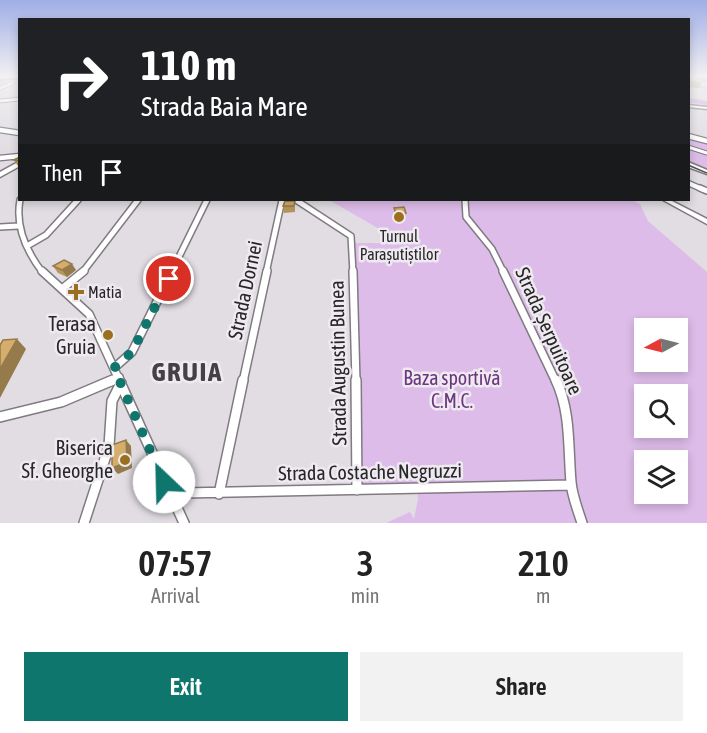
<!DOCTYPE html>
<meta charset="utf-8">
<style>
body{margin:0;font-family:"Asap Condensed",sans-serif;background:#f2f2f2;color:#222;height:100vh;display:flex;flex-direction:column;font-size:22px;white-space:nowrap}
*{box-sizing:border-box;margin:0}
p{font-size:20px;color:#767676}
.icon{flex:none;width:33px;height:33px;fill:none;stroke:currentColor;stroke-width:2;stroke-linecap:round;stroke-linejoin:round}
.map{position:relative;height:523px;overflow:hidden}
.side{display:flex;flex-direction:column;background:#fff;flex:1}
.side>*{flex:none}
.hud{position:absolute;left:18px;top:18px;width:672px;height:183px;border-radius:0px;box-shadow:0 3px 9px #0003;background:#202124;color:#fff;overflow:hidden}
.needle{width:39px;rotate:263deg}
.controls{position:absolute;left:634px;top:318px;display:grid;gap:12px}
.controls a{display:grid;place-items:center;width:54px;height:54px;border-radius:0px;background:#fff;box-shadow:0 3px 9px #0003;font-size:30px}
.pin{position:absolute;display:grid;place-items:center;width:51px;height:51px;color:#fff;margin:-26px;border:3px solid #fff;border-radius:50%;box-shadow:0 2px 6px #0007}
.me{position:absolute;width:66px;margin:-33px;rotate:336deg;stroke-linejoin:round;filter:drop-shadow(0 0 4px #0008)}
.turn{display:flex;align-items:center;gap:21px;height:126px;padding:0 24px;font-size:27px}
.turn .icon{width:78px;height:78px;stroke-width:2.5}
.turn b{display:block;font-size:42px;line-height:51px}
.then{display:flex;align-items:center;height:57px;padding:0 24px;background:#0003;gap:12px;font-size:22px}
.eta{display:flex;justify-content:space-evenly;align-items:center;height:102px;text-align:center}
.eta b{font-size:36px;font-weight:600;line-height:42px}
.button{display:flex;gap:12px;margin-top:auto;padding:12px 24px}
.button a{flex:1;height:69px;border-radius:0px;background:#0f766e;color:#fff;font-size:24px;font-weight:600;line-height:69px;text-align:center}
.button a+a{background:#f2f2f2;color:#222}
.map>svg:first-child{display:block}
.green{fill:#ddbce9;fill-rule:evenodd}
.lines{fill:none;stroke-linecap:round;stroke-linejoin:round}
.canal{stroke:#d2a6e2;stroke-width:4}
.pedestrian-casing{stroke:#7f7b80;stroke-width:5}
.minor-far4-casing{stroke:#7f7b80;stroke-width:4.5}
.minor-far3-casing{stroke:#7f7b80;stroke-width:7}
.minor-far2-casing{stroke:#7f7b80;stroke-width:8}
.minor-far1-casing{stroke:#7f7b80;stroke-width:10}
.minor-casing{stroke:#7f7b80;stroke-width:12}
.tertiary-casing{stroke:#7f7b80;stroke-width:3}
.secondary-casing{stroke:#7f7b80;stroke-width:3}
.primary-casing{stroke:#bebebe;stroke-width:4}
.pedestrian{stroke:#fff;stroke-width:3}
.minor-far4{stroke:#fff;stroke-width:3}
.minor-far3{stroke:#fff;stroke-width:4.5}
.minor-far2{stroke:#fff;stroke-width:5}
.minor-far1{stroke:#fff;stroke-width:7}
.minor{stroke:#fff;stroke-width:9}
.tertiary{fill:#fff;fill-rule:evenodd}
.secondary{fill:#fff;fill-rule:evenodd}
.primary{fill:#f1dff8;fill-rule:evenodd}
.tram{stroke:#525154;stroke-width:1.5}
.wall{fill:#b7965c}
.shaded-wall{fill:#957a4b}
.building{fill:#d5ae6b;stroke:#957a4b;stroke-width:1.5}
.route{stroke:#0f766e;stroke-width:10;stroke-dasharray:0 18}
.poi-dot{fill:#9a701e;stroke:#eeeaf0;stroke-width:2}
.labels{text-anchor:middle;stroke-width:5;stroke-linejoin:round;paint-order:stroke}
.poi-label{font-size:16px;fill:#272628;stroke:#eeeaf0}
.near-street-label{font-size:20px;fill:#272628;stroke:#eeeaf0}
.near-poi-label{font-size:20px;fill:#272628;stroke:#eeeaf0;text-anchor:end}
.near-park-label{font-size:20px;fill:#6c367e;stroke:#eeeaf0}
.near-district-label{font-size:27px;font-weight:bold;letter-spacing:1.5px;fill:#444145;stroke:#eeeaf0}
</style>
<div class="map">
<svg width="707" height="523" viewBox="0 0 707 523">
<rect width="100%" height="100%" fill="#e1dde3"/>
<path class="green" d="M688,138L707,143V171L689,163Z
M329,200H632L640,204L648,221L707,272V523H386L410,512L414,519L418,499L417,489L357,490L352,243H389L388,234ZM645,328H678V362H645ZM645,394H678V428H645ZM645,460H678V494H645Z"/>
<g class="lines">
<path class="canal" d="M688,100L707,103"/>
<defs>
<path id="pedestrian" d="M688,147L707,153"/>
<path id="minor-far4" d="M0,88L13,83
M0,101L20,99"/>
<path id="minor-far3" d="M0,130L20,133
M688,136L707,141
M0,158L20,156
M688,183L704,190"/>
<path id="minor-far2" d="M700,188L707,191
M20,200C15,227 26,251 43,273
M296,200L351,236L353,273
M465,200L466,217L492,249L504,273
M0,227L18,226
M27,246L46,235L78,200
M82,273L138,200
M171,273L207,200
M266,273L282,200"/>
<path id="minor-far1" d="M42,271L89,314L120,382
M353,271L356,382
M503,271L556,382
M62,289L84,271
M114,368L132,352L172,271
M111,382L119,377
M243,382L267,271"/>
<path id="minor" d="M119,380L184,523
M356,380L357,490
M556,380C571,412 568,448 571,482C572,496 578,510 582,523
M0,417L61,402L113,380
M219,494L243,380
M171,499L184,493L571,485
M84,523L109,446L112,401L121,383"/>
<path id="tertiary" d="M688,105L707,107V109L688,107Z
M20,161V166L0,177V172Z
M663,200H670L707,219V224Z"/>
<path id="secondary" d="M688,162L707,170V174L688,167Z"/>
<path id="primary" d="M0,79H20V81H0Z
M688,81L707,83V87L688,84Z"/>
</defs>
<use href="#pedestrian" class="pedestrian-casing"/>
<use href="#minor-far4" class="minor-far4-casing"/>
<use href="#minor-far3" class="minor-far3-casing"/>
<use href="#minor-far2" class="minor-far2-casing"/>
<use href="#minor-far1" class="minor-far1-casing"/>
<use href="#minor" class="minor-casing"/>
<use href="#tertiary" class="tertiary-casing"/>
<use href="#secondary" class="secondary-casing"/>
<use href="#primary" class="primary-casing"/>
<use href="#pedestrian" class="pedestrian"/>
<use href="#minor-far4" class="minor-far4"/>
<use href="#minor-far3" class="minor-far3"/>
<use href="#minor-far2" class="minor-far2"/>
<use href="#minor-far1" class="minor-far1"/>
<use href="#minor" class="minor"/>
<use href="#tertiary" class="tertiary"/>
<use href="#secondary" class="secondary"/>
<use href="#primary" class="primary"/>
<path class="tram" d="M0,80L20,79
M688,165L707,173"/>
</g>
<path class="wall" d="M688,77L691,81L702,82L699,88L688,87Z
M698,77H707V81L696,80Z
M20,157V169L14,160Z
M285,201L295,207V212L284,213L283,206Z
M394,208L406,213L405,220H396L394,214Z
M53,266L76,270L67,277L58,273Z"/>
<path class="shaded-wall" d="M72,264L76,270L67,277L62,270Z
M17,339L26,349L0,398V369Z
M126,440L131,446L132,468L118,474L112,468Z"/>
<path class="building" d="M20,157V161L14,160Z
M285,201H295L294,206H283Z
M404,207L406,213L396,214L394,208Z
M64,260L72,264L62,270L53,266Z
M17,339L0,369V345L3,340Z
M126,440L127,462L112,468V445Z"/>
<linearGradient id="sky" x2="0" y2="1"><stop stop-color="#9faee6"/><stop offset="0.51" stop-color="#f2f0f2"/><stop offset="1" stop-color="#f2f0f2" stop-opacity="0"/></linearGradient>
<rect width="707" height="150" fill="url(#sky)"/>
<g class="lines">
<path class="route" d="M164,482L114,368L132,352L169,279"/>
</g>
<g class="poi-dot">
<circle cx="399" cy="217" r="6"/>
<path d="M73 283h6v6h6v6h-6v6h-6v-6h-6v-6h6z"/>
<circle cx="108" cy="335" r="6"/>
<circle cx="125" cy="460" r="6"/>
</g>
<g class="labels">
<g class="poi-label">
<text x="399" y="242">Turnul<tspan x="399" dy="18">Parașutiștilor</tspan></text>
<text x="88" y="298" text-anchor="start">Matia</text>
</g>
<g class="near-street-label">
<text transform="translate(245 290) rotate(-78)" y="7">Strada Dornei</text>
<text transform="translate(549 331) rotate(66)" y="7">Strada Șerpuitoare</text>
<text transform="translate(338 363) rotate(-91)" y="7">Strada Augustin Bunea</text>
<text transform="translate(370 472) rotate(-1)" y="7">Strada Costache Negruzzi</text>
</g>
<g class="near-poi-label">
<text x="96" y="331">Terasa<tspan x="96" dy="23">Gruia</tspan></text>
<text x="113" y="455">Biserica<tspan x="113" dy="23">Sf. Gheorghe</tspan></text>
</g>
<g class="near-park-label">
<text x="452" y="385">Baza sportivă<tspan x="452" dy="23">C.M.C.</tspan></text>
</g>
<g class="near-district-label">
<text x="187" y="381">GRUIA</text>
</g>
</g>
</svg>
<div class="controls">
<a><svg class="needle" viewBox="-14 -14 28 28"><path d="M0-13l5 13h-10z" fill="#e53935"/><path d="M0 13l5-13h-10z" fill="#767676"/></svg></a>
<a><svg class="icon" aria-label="search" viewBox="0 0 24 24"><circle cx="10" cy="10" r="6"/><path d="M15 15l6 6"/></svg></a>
<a><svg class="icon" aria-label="layers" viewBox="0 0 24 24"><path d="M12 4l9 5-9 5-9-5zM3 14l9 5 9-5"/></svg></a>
</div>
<div class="pin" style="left:169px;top:279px;background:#d93025"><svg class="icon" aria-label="arrive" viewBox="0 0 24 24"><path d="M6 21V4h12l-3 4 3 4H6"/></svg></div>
<svg class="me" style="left:164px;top:482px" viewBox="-20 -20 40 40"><circle r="19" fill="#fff"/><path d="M0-13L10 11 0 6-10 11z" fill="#0f766e"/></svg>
<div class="hud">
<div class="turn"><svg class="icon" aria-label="right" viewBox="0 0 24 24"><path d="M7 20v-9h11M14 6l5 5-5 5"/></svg><div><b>110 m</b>Strada Baia Mare</div></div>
<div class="then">Then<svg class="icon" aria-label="arrive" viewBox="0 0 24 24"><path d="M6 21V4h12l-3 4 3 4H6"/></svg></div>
</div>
</div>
<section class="side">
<div class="eta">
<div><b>07:57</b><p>Arrival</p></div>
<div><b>3</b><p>min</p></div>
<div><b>210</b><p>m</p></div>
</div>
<div class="button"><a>Exit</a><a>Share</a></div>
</section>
